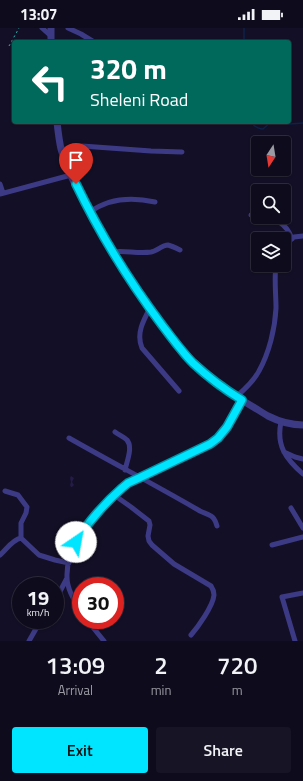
<!DOCTYPE html>
<style>
body{margin:0;font-family:"Titillium Web",sans-serif;background:#171425;color:#f1f3f6;height:100vh;display:flex;flex-direction:column;font-size:15px;white-space:nowrap}
*{box-sizing:border-box;margin:0}
p{font-size:13px;color:#9b9ba3}
.icon{flex:none;width:22px;height:22px;fill:none;stroke:currentColor;stroke-width:2;stroke-linecap:round;stroke-linejoin:round}
.map{position:relative;height:613px;overflow:hidden}
.side{display:flex;flex-direction:column;background:#0e0b1c;flex:1}
.side>*{flex:none}
.top-card{position:absolute;left:12px;top:12px;width:279px;height:84px;border-radius:4px;box-shadow:0 1px 3px #0004,0 0 0 1px #2e2b3b;background:#00695c;color:#fff;overflow:hidden}
.needle{width:26px;rotate:192deg}
.buttons{position:absolute;left:251px;top:108px;display:grid;gap:8px}
.buttons a{display:grid;place-items:center;width:40px;height:40px;border-radius:4px;background:#0e0b1c;box-shadow:0 1px 3px #0004,0 0 0 1px #2e2b3b;font-size:20px}
.speed{position:absolute;left:12px;top:549px;display:flex;gap:8px;font-size:20px;font-weight:700;text-align:center}
.speed>*{display:grid;place-content:center;width:52px;height:52px;border-radius:50%;background:#0e0b1c;box-shadow:0 1px 3px #0004,0 0 0 1px #2e2b3b;line-height:1}
.speed small{font-size:10px;font-weight:400}
.speed .limit{border:6px solid #d22;background:#fff;color:#111}
.pin{position:absolute;display:grid;place-items:center;width:34px;height:34px;color:#fff;margin:-41px -17px;border-radius:50% 50% 50% 0;rotate:-45deg;box-shadow:0 0 4px #0007}
.pin .icon{rotate:45deg}
.me{position:absolute;width:44px;margin:-22px;rotate:33deg;stroke-linejoin:round;filter:drop-shadow(0 0 3px #0008)}
.turn{display:flex;align-items:center;gap:14px;height:84px;padding:0 12px;font-size:18px}
.turn .icon{width:52px;height:52px;stroke-width:2.5}
.turn b{display:block;font-size:28px;line-height:34px}
.eta{display:flex;justify-content:space-evenly;align-items:center;height:68px;text-align:center}
.eta b{font-size:24px;font-weight:600;line-height:28px}
.primary-button{display:flex;gap:8px;margin-top:auto;padding:8px 12px}
.primary-button a{flex:1;height:46px;border-radius:4px;background:#00e5ff;color:#111;font-size:16px;font-weight:600;line-height:46px;text-align:center}
.primary-button a+a{background:#171425;color:#f1f3f6}
.status{display:flex;justify-content:space-between;align-items:center;height:28px;padding:0 20px;background:#0e0b1c;direction:ltr}
.status svg{height:11px;fill:currentColor}
.map>svg:first-child{display:block}
.lines{fill:none;stroke-linecap:round;stroke-linejoin:round}
.stream{stroke:#0c2248;stroke-width:1.5}
.building{fill:#241b47}
.path{stroke:#2fb8b0;stroke-width:1;stroke-dasharray:2 3;stroke-linecap:butt}
.minor{stroke:#3d3a85;stroke-width:5}
.tertiary{stroke:#3d3a85;stroke-width:7}
.route-casing{stroke:#0095a6;stroke-width:10}
.route{stroke:#00e5ff;stroke-width:7}
</style>
<div class="status"><b>13:07</b><svg viewBox="0 0 49 12"><path d="M0 12V9h3v3zM5 12V6h3v6zM10 12V3h3v9zM15 12V0h3v12zM26 1h20v11H26zM47 4h2v5h-2z"/></svg></div>
<div class="map">
<svg width="303" height="613" viewBox="0 0 303 613">
<rect width="100%" height="100%" fill="#130f26"/>
<g class="lines">
<path class="stream" d="M244,0V14
M251,94C254,98 258,101 263,101L271,94
M284,94L290,96L303,95"/>
</g>
<path class="building" d="M71,448L74,450L72,454L74,457L72,459H71L70,457L71,454L70,450Z"/>
<g class="lines">
<path class="path" d="M9,18L19,0"/>
<path class="minor" d="M42,0L51,8
M68,0L81,6L94,14
M62,122L74,119L82,118L151,123L182,124
M0,156L3,165
M0,166L71,147
M90,184C109,170 132,169 155,174
M251,187L258,188
M261,189C277,192 286,194 292,211
M284,218L294,209L303,208
M112,224C125,222 137,226 151,224C157,223 162,217 168,217C172,218 176,220 180,222
M150,280C143,293 136,306 142,320L179,363
M237,368C245,361 254,353 259,343C269,325 275,301 276,280C276,266 274,251 276,237
M281,394C276,418 286,431 303,446
M115,404C119,407 124,409 127,412C133,419 127,433 125,442
M69,410C113,435 157,458 200,483C204,485 208,486 211,488C215,490 216,495 217,498
M284,424L295,429L303,431
M5,463L18,467L27,479L26,485L21,495V510
M114,467L131,479L149,493L150,497L148,508L149,513L152,517L174,536L211,558C213,561 214,564 214,567C213,578 198,599 191,607
M291,480L303,500
M272,517L303,509
M0,527C7,521 12,512 21,510L39,527L55,532L69,535
M55,573L67,550
M81,583C75,573 67,562 67,549C66,521 86,498 104,479C111,470 119,462 128,455L210,415L218,410L227,399L242,372
M87,592L104,613
M29,613L41,592
M295,613L282,569L303,565"/>
<path class="tertiary" d="M51,14V0
M57,94C58,103 59,112 61,121C68,146 82,170 94,192C114,228 135,261 160,294C173,310 185,328 201,342C221,360 245,374 268,388C280,394 290,397 303,397"/>
</g>
<g class="lines">
<defs>
<path id="route" d="M76,156C100,206 129,253 162,297C172,310 182,324 193,335C208,349 224,361 242,372L227,399L218,410L210,416L139,450L128,455L122,460C106,474 87,495 76,514"/>
</defs>
<use href="#route" class="route-casing"/>
<use href="#route" class="route"/>
</g>
</svg>
<div class="buttons">
<a><svg class="needle" viewBox="-14 -14 28 28"><path d="M0-13l5 13h-10z" fill="#e53935"/><path d="M0 13l5-13h-10z" fill="#9b9ba3"/></svg></a>
<a><svg class="icon" aria-label="search" viewBox="0 0 24 24"><circle cx="10" cy="10" r="6"/><path d="M15 15l6 6"/></svg></a>
<a><svg class="icon" aria-label="layers" viewBox="0 0 24 24"><path d="M12 4l9 5-9 5-9-5zM3 14l9 5 9-5"/></svg></a>
</div>
<div class="speed"><div>19<small>km/h</small></div><div class="limit">30</div></div>
<div class="pin" style="left:76px;top:156px;background:#d93025"><svg class="icon" aria-label="arrive" viewBox="0 0 24 24"><path d="M6 21V4h12l-3 4 3 4H6"/></svg></div>
<svg class="me" style="left:76px;top:514px" viewBox="-20 -20 40 40"><circle r="19" fill="#fff"/><path d="M0-13L10 11 0 6-10 11z" fill="#00e5ff"/></svg>
<div class="top-card">
<div class="turn"><svg class="icon" aria-label="left" viewBox="0 0 24 24"><path d="M17 20v-9H6M10 6l-5 5 5 5"/></svg><div><b>320 m</b>Sheleni Road</div></div>
</div>
</div>
<section class="side">
<div class="eta">
<div><b>13:09</b><p>Arrival</p></div>
<div><b>2</b><p>min</p></div>
<div><b>720</b><p>m</p></div>
</div>
<div class="primary-button"><a>Exit</a><a>Share</a></div>
</section>
